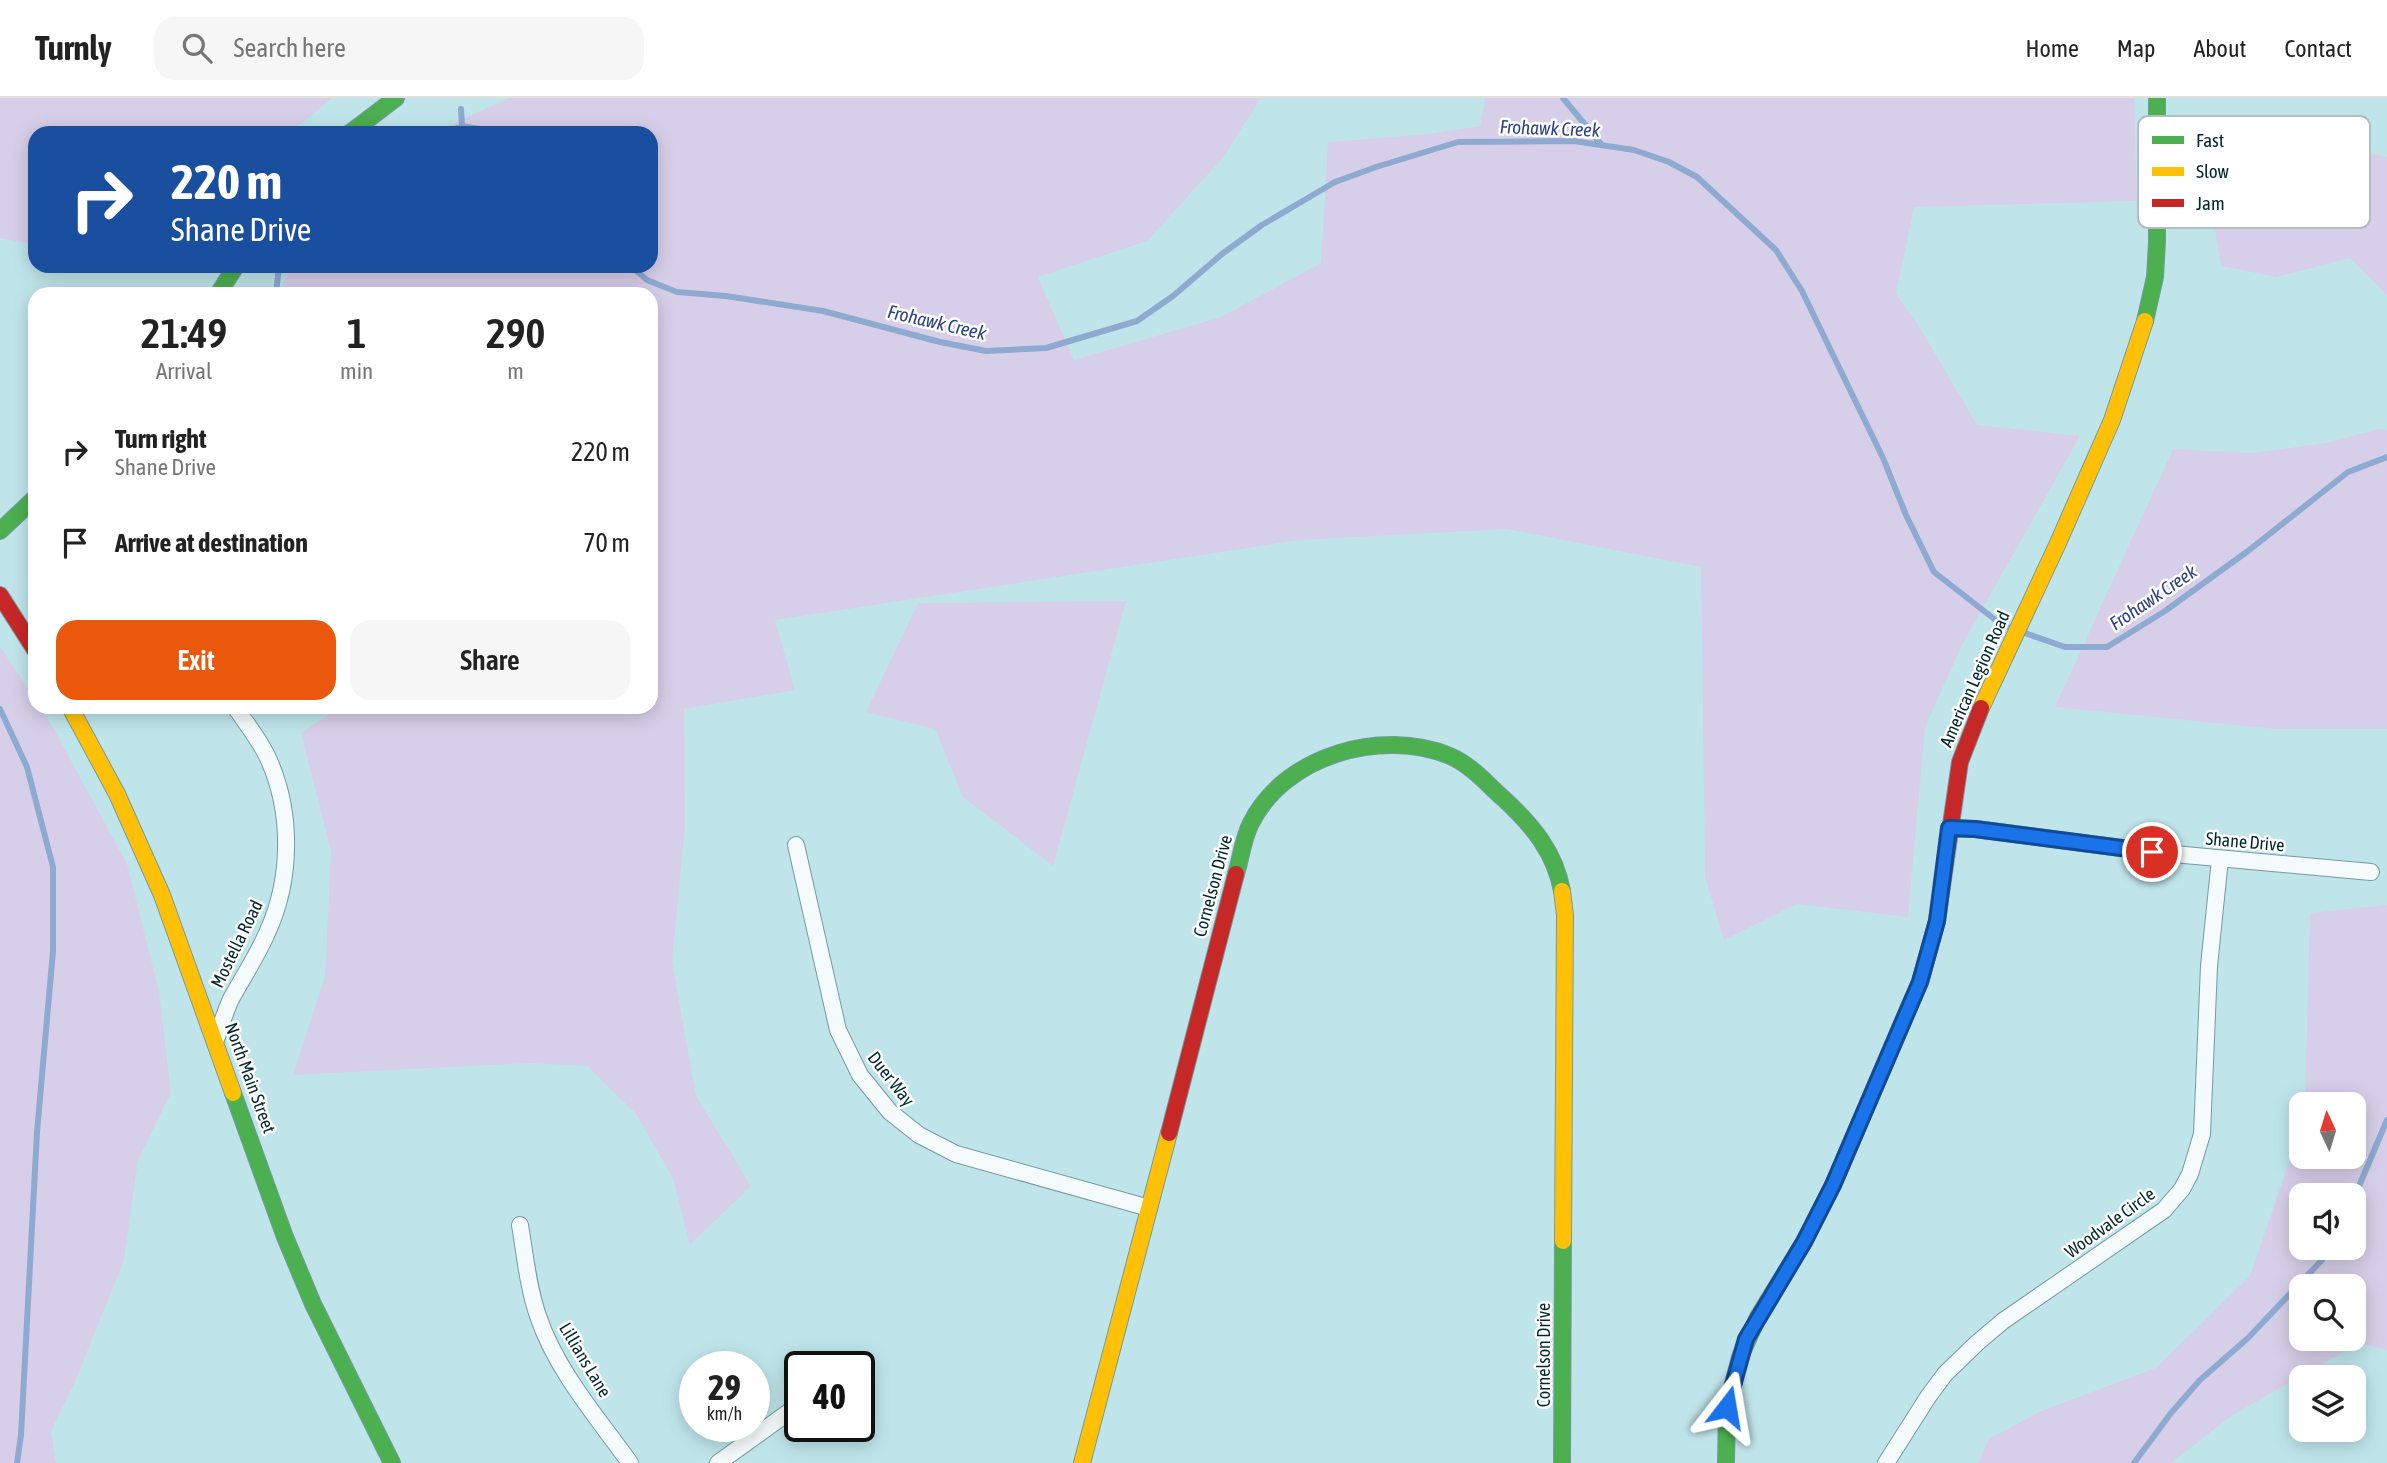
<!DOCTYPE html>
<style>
body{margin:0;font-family:"Asap Condensed",sans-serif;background:#f6f6f6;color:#222;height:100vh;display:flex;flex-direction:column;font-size:26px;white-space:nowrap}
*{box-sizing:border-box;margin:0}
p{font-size:23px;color:#767676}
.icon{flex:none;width:38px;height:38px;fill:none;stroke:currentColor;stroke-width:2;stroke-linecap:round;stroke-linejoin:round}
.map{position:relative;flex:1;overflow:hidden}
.panel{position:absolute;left:28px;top:189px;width:630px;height:427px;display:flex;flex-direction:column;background:#fff;border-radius:21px;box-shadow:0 4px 18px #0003}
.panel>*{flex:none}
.guide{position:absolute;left:28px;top:28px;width:630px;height:147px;border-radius:21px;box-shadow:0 4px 18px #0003;background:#1a4fa0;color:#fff;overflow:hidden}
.needle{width:46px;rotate:356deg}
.controls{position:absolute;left:2289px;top:994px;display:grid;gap:14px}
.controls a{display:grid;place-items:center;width:77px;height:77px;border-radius:14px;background:#fff;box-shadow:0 4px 18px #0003;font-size:35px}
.speed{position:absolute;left:679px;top:1253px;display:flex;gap:14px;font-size:35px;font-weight:700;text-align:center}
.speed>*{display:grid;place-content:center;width:91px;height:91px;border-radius:50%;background:#fff;box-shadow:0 4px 18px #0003;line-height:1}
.speed small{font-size:18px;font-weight:400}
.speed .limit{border:4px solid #111;border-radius:10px;background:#fff;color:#111}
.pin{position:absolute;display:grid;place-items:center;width:60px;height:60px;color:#fff;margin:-30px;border:4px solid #fff;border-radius:50%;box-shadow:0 2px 7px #0007}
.me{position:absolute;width:77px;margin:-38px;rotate:14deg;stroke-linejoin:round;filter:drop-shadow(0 0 5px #0008)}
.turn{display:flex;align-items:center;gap:24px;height:147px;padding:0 28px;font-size:32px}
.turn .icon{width:91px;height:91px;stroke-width:2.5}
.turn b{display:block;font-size:49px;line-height:60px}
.eta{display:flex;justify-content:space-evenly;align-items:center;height:119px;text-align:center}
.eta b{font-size:42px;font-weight:600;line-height:49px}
.button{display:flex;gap:14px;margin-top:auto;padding:14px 28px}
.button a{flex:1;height:80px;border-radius:21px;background:#ea580c;color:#fff;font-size:28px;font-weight:600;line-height:80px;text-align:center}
.button a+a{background:#f6f6f6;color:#222}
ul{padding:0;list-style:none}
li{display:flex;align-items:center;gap:21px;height:91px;padding:0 28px}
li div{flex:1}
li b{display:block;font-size:26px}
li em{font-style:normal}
header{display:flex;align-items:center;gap:42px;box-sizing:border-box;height:98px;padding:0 35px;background:#fff;border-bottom:2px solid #e0e0e0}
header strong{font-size:33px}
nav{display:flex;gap:38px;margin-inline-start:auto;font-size:24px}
.search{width:490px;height:63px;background:#f6f6f6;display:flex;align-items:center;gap:18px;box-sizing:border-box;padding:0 24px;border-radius:21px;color:#767676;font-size:26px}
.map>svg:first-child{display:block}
.green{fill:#d7cfe9;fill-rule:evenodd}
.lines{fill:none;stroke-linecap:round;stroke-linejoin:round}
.stream{stroke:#8faad1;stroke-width:6}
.street-casing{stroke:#759ba0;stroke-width:18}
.fast-casing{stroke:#759ba0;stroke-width:18}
.slow-casing{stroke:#759ba0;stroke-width:18}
.jam-casing{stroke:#759ba0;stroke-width:18}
.street{stroke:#f5fbfc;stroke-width:16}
.fast{stroke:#4caf50;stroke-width:16}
.slow{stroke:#ffc107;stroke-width:16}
.jam{stroke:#c62828;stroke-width:16}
.route-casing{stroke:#114b97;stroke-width:18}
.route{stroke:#1a73e8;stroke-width:12}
.labels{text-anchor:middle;stroke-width:5;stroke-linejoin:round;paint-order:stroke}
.street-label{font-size:18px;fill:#00272c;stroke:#fff}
.water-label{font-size:19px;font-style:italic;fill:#2d4284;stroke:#fff}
.key{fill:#fff;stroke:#b2bec0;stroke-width:2}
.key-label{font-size:19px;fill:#00272c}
</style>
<header>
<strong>Turnly</strong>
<div class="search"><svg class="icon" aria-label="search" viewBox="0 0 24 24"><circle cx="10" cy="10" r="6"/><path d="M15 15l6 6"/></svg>Search here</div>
<nav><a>Home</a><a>Map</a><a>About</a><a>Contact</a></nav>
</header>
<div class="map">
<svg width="2387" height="1365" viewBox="0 0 2387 1365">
<rect width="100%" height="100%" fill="#bfe5eb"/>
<path class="green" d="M0,0H332L290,35H35V147L0,140Z
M509,0H1261L1222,61L1147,143L1038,179L1074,262L1221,219L1321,165L1328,44L1429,36L1480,28L1485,0H2134L2137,103L1914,109L1896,196L1920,230L1977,327L2080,338L1963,545L1925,629L1908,819L1797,806L1724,842L1705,779L1701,469L1507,431L1300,442L775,522L795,592L684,611L685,728L672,864L696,998L751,1088L690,1147L673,1080L636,1016L587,968L529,965L293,977L325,878L331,753L301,635L340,609H651V196H277L293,168H651V35H433Z
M2221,27L2387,59V197L2350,160L2276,179L2221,168L2209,98Z
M2379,331L2387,332V631H2275L2055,609L2173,351L2252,355L2326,345Z
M1126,503L1053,768L963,699L935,631L866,614L918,505Z
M0,548L35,602V609H40L55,633L127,766L159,894L171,995L138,1062L124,1162L74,1286L51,1333L56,1365H0Z
M2387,807V1252L2359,1245L2231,1318L2171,1365H1978L1989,1341L2039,1314L2156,1270L2250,1178L2301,1029V1059H2354V1006H2305L2310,815ZM2301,1097H2354V1150H2301ZM2301,1188H2354V1241H2301Z"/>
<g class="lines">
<path class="stream" d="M1563,0L1601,46
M461,11L462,28
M445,35L462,28L503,35
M631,168L647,182L677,194L726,198L823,213L940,244L986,253L1046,250L1137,223L1173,198L1222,156L1262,127L1335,84L1376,69L1458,44L1574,43L1634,52L1669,64L1697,79L1776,152L1802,193L1883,360L1906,417L1934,474L2002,527L2065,549H2107L2165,513L2248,453L2348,374L2387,359
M276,196L279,168
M0,611L27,669L53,769V853L37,1034L21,1337L17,1365
M2354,1100L2387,1022
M2134,1365L2171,1315L2200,1282L2248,1240L2322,1162L2328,1150"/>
<defs>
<path id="street" d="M1949,730L1975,731L2152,754L2371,774
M796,747L838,932L860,977L890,1014L919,1037L956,1056L1149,1110
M216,941C221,928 225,914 231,901C243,879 257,858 267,835C292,781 293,713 267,658C259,641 246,625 235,609
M520,1127C525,1157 528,1189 538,1218C556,1272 597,1319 630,1365
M718,1365L800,1306
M1886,1365L1928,1299L1945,1276L1977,1245L2003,1223L2164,1112L2182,1091L2190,1076L2202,1036L2209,868L2220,761"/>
<path id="fast" d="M350,35L396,0
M218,196L236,168
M2145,223L2155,179L2157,144V0
M0,433L35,400
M1236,776C1241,760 1243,740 1251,725C1285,657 1382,630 1450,658C1471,667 1487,686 1504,701C1532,727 1555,754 1562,793
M233,995L285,1139L313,1206L392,1365
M1562,1365L1563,1143
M1726,1365L1727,1309L1740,1259L1758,1219L1804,1144L1833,1087L1909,909"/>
<path id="slow" d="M70,609L117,696L162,797L233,995
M1981,610L2058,445L2112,322L2145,223
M1562,793L1565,817L1563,1143
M1082,1365L1169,1035"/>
<path id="jam" d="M0,497L35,552
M1909,909L1920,884L1937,823L1960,664L1981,610
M1169,1035L1236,776"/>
</defs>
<use href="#street" class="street-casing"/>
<use href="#fast" class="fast-casing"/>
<use href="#slow" class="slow-casing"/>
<use href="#jam" class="jam-casing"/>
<use href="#street" class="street"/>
<use href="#fast" class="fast"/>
<use href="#slow" class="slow"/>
<use href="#jam" class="jam"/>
</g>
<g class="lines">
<defs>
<path id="route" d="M1727,1309L1746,1241L1804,1144L1833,1087L1920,884L1937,823L1949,730L1975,731L2152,754"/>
</defs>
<use href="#route" class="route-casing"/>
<use href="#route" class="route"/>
</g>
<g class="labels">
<g class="street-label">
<text transform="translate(1975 581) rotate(-66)" y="6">American Legion Road</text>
<text transform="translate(2245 744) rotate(5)" y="6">Shane Drive</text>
<text transform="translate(1213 788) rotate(-75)" y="6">Cornelson Drive</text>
<text transform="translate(237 846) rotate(-64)" y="6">Mostella Road</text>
<text transform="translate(250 980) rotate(70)" y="6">North Main Street</text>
<text transform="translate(891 981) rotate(52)" y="6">Duer Way</text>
<text transform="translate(2110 1125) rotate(-36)" y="6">Woodvale Circle</text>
<text transform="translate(1544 1257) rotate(-90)" y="6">Cornelson Drive</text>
<text transform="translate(585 1262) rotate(59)" y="6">Lillians Lane</text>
</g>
<g class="water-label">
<text transform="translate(1550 30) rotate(2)" y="7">Frohawk Creek</text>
<text transform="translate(937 224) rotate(13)" y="7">Frohawk Creek</text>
<text transform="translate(2153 499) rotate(-34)" y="7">Frohawk Creek</text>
</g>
</g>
<rect x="2138" y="18" width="232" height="112" rx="10" class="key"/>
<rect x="2152" y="38" width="32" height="8" fill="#4caf50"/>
<rect x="2152" y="69" width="32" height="9" fill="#ffc107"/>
<rect x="2152" y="101" width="32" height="8" fill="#c62828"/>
<g class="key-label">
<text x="2196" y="49">Fast</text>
<text x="2196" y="80">Slow</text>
<text x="2196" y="112">Jam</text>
</g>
</svg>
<div class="controls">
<a><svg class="needle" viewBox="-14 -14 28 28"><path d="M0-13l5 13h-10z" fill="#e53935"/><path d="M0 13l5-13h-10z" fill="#767676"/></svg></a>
<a><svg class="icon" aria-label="sound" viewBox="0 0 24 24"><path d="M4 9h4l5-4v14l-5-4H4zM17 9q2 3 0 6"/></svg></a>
<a><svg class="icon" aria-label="search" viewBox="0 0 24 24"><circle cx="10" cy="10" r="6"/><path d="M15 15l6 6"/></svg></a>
<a><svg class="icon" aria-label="layers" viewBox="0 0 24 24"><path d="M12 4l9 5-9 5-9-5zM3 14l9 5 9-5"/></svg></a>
</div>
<div class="speed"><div>29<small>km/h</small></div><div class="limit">40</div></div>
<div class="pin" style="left:2152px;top:754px;background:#d93025"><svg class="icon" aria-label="arrive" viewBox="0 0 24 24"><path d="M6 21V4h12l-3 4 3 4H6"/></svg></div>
<svg class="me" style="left:1727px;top:1309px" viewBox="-20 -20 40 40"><path d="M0-17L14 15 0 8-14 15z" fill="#1a73e8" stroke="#fff" stroke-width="4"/></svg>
<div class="guide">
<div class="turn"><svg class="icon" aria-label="right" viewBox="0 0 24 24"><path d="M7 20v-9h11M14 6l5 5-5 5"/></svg><div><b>220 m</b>Shane Drive</div></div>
</div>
<section class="panel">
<div class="eta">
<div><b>21:49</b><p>Arrival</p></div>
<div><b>1</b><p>min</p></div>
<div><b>290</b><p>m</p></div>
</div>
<ul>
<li><svg class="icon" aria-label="right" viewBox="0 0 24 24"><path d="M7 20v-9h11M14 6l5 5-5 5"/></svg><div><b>Turn right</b><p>Shane Drive</p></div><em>220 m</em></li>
<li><svg class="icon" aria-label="arrive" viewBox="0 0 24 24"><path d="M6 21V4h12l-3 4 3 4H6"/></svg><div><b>Arrive at destination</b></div><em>70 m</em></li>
</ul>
<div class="button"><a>Exit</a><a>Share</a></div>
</section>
</div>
